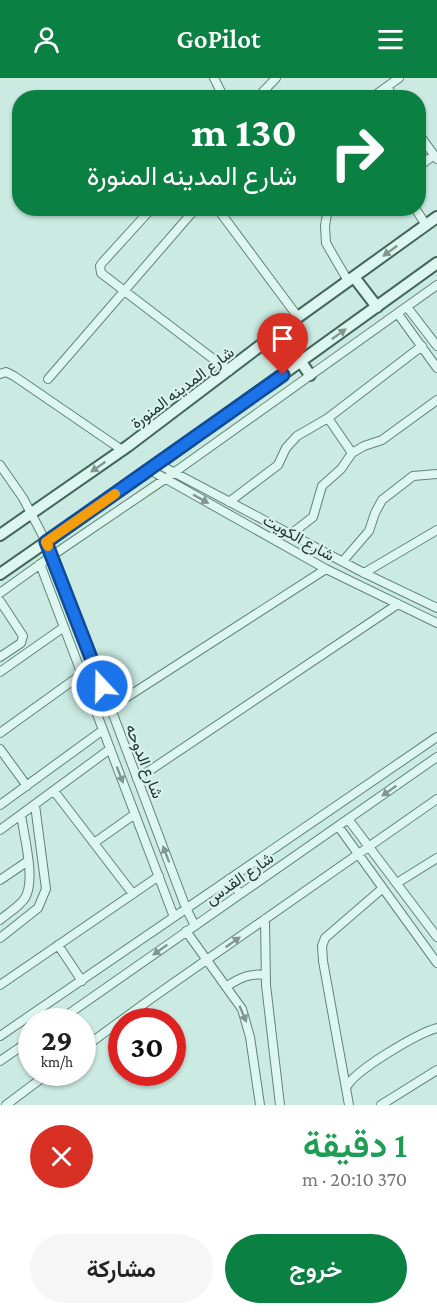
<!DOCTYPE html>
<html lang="ar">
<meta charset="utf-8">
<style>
body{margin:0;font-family:"Crimson Pro",Vazirmatn,serif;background:#f6f6f6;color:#222;direction:rtl;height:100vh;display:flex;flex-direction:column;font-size:22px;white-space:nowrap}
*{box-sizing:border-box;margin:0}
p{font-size:20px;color:#767676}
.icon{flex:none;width:33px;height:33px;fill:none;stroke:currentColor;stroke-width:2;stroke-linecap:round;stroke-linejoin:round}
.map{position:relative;height:1027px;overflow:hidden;direction:ltr}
.sheet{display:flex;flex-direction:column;background:#fff;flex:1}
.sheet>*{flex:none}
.guide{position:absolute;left:12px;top:12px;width:414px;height:126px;border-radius:24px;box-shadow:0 2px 4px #0004;direction:rtl;background:#0b8043;color:#fff;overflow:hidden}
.speed{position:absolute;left:18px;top:930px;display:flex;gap:12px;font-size:30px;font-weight:700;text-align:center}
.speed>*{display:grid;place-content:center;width:78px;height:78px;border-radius:50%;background:#fff;box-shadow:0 2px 4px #0004;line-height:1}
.speed small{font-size:15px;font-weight:400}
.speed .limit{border:9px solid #d22;background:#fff;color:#111}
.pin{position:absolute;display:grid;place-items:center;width:51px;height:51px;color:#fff;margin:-62px -26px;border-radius:50% 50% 50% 0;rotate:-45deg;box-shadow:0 0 6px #0007}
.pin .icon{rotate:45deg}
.me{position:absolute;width:66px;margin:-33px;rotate:339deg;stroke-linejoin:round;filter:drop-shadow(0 0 4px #0008)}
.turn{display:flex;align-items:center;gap:21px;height:126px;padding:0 30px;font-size:27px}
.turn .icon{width:78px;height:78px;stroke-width:2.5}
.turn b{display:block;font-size:42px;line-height:51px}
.round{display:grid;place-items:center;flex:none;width:63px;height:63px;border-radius:32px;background:#f6f6f6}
.summary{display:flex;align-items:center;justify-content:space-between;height:102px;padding:0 30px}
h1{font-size:36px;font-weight:600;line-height:45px;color:#1e9e55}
.primary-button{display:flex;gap:12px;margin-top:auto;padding:12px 30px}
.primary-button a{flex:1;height:69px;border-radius:36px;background:#0b8043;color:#fff;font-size:24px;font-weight:600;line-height:69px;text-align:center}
.primary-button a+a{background:#f6f6f6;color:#222}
header{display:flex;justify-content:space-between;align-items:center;height:78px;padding:0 30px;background:#0b8043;color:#fff;font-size:27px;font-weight:600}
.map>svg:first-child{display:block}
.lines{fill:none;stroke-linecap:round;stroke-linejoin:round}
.street-casing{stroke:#608576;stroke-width:10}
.secondary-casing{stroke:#436757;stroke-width:14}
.street{stroke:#ddf6ef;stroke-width:8}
.secondary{stroke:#ddf6ef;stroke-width:10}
.oneway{fill:#80968e}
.route-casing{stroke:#114b97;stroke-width:15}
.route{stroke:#1a73e8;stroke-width:10}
.slow{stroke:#f59e0b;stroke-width:10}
.labels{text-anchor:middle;stroke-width:4.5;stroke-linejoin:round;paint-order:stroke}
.street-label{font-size:16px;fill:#22372d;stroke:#d9f2ec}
</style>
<header><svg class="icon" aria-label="menu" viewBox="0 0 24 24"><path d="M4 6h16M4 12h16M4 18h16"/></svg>GoPilot<svg class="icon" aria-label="person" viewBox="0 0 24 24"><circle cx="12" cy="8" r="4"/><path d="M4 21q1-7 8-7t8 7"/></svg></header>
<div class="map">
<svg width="437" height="1027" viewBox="0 0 437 1027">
<rect width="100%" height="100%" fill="#caeae2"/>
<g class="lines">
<defs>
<path id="street" d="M214,0L224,20
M387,9L394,20
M257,20L276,0
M371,20L399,0
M418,55L437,81
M418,89L434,77
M152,130L102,185L100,188L101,195L229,293
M217,130L298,239
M328,130L325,148L326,165L348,203
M415,130L426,147
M407,229L437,268
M398,236L437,290
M0,296L6,294L14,298L122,372
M48,301L196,130
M328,340L352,375
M158,386L364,495L437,530
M0,387L23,420L53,477L186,830L195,848
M150,392L326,491L437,545
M229,424L278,387L286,370L297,358L328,340L422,268
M291,456L313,439L322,408L341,391L352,375L364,368L382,362L437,322
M343,483L369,453L375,435L382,422L413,398L437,396
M40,486L174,839
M364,495L437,452
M0,515L53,477L165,401L437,207
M0,523L23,558L21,565L0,579
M0,594L64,549
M110,630L326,491
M0,655L82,596
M0,671L27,708
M137,701L398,526
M54,713L133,816
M0,727L103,652
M348,741L437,859
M338,748L437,885
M0,752L110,671
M94,765L135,736
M229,801L240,816
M0,802L28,783
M397,805L437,780
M265,841L266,907L280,1027
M0,842C8,835 19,829 25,820C36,802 24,758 21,737
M186,853L242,931L250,959L260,1027
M0,860L38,830L46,811L35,727
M58,867L82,903
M0,907L159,798
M227,908C240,900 249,895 265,897
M37,933L45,944
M57,944L437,679
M0,958L437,659
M82,971L152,920L437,721
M0,983L32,961
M346,1010C353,993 418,955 437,950
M6,1027L50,994
M349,1027L323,883L322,868L325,860L383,810
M381,1027L437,992"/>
<path id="secondary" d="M354,199L377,229
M301,284L310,297
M0,457L128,368L298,239L437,139
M0,496L158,386L437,185"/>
</defs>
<use href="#street" class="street-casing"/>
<use href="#secondary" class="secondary-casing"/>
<use href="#street" class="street"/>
<use href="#secondary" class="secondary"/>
</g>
<defs><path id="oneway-solid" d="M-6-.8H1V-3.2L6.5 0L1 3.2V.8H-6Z" transform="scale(1.5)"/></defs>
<g class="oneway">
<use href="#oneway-solid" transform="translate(390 173) rotate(144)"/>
<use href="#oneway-solid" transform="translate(339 256) rotate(-36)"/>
<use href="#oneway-solid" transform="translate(98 389) rotate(145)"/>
<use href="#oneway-solid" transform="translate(201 421) rotate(29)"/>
<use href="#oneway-solid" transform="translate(120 697) rotate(69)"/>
<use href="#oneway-solid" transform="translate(389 713) rotate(145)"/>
<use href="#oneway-solid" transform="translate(166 776) rotate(-111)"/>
<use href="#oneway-solid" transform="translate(233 864) rotate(-35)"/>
<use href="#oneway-solid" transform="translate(160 872) rotate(145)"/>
<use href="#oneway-solid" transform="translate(243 936) rotate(67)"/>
</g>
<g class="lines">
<defs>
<path id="route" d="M102,608L46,464L283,297"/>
</defs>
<use href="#route" class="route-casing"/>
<use href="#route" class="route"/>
<path class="slow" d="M48,468L46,464L115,416"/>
</g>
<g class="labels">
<g class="street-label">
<text transform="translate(182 309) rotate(-37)" y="6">شارع المدينه المنورة</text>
<text transform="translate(299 459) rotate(29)" y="6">شارع الكويت</text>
<text transform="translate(145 683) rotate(69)" y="6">شارع الدوحه</text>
<text transform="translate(239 800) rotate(-35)" y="6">شارع القدس</text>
</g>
</g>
</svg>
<div class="speed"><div>29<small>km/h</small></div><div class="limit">30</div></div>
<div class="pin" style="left:283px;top:297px;background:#d93025"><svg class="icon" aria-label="arrive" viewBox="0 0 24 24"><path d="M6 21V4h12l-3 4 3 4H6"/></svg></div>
<svg class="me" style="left:102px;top:608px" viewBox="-20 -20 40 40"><circle r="17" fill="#1a73e8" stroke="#fff" stroke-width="3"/><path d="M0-11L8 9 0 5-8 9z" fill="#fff"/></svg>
<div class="guide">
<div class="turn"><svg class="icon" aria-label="right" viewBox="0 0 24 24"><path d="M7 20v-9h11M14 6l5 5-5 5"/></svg><div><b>130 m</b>شارع المدينه المنورة</div></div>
</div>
</div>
<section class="sheet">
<div class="summary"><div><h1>1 دقيقة</h1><p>370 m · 20:10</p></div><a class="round" style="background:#d93025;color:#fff"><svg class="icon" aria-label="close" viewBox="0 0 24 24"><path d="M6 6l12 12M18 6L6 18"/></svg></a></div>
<div class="primary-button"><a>خروج</a><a>مشاركة</a></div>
</section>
